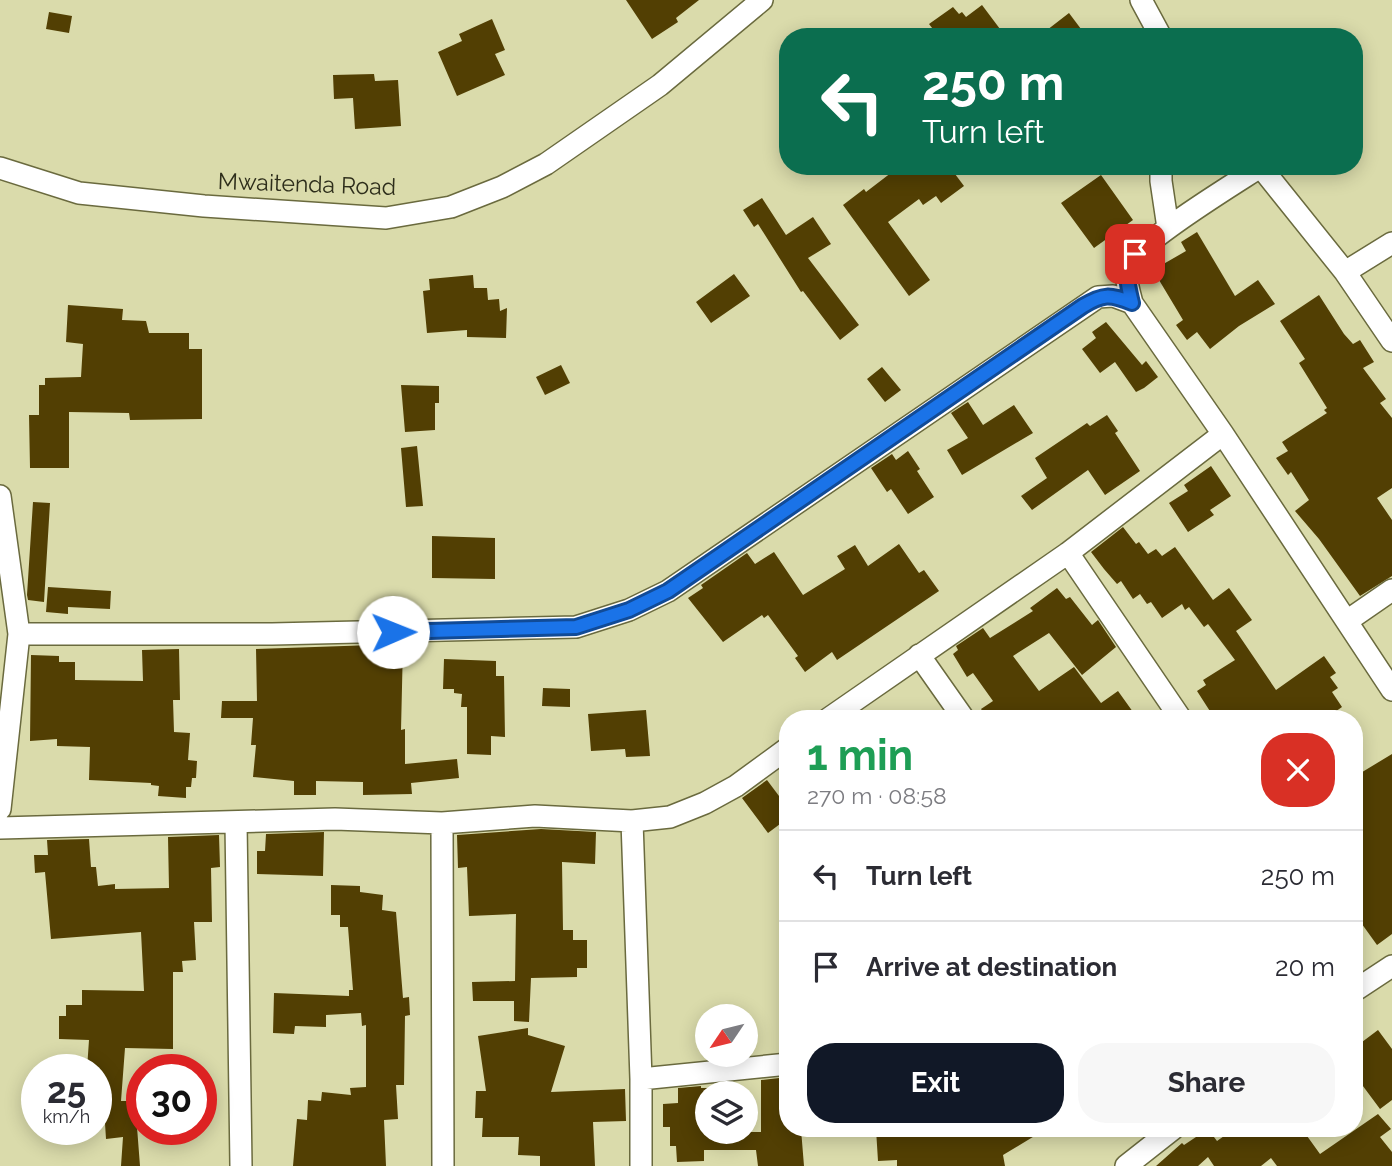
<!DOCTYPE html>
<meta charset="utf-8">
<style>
body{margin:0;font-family:Raleway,sans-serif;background:#f7f7f7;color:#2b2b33;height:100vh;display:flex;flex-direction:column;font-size:26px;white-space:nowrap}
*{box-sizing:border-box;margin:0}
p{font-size:23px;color:#7c7c81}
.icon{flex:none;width:38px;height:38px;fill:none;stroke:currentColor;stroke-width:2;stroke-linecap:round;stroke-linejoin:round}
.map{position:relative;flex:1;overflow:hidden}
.drawer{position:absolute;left:779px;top:710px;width:584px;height:427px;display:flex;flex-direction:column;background:#fff;border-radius:28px;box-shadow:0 4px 18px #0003}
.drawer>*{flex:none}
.top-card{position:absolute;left:779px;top:28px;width:584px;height:147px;border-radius:28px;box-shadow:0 4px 18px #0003;background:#0b6e4f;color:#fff;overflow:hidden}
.needle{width:46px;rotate:235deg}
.controls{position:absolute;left:695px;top:1004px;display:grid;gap:14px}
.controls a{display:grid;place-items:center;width:63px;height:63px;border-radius:50%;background:#fff;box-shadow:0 4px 18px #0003;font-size:35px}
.speed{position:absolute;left:21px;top:1054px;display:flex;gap:14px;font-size:35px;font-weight:700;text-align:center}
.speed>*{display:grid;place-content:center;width:91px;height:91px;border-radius:50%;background:#fff;box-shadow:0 4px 18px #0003;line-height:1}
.speed small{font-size:18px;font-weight:400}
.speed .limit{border:10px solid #d22;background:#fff;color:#111}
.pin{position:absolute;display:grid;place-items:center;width:60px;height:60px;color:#fff;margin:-30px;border-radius:14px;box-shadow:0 4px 10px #0006}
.me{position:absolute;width:77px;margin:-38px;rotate:89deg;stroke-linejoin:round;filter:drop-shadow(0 0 5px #0008)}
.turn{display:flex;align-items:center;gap:24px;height:147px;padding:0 28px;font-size:32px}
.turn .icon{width:91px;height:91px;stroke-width:2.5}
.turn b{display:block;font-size:49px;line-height:60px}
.round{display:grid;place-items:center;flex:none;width:74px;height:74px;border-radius:28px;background:#f7f7f7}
.head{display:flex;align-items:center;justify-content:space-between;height:119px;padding:0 28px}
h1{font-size:42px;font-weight:700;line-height:52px;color:#1e9e55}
.cta{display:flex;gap:14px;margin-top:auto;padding:14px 28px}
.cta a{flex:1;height:80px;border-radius:28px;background:#111827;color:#fff;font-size:28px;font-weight:700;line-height:80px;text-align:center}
.cta a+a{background:#f7f7f7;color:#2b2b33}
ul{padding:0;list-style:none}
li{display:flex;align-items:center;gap:21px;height:91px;padding:0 28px;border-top:2px solid #e1e1e2}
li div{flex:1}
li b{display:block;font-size:26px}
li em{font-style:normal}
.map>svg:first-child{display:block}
.building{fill:#523f03}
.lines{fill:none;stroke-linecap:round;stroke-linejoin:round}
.street-casing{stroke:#6a6a3e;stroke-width:24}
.street{stroke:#fff;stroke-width:21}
.route-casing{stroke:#114b97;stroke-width:18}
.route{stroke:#1a73e8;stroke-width:12}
.labels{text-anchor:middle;stroke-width:7;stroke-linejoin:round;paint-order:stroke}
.street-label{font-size:23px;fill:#2e2e1b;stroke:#dadbab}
</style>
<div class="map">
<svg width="1392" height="1166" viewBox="0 0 1392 1166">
<rect width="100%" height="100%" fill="#dadbab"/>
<path class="building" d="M626,0H699L676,18L678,22L652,39Z
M982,5L1006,37H939L929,24L953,7L959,14L962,12L966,17Z
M49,12L72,16L69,33L46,29Z
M1069,13L1087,37H1038Z
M492,19L505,50L495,54L505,75L457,96L438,52L462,41L459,34Z
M374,74L375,81L398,80L401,126L355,129L353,98L334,99L333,75Z
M900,166H949L964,186L941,203L936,196L923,205L919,199L888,222L930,280L909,296L843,205L864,189L866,192Z
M1101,175L1133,220L1094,248L1061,203Z
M762,198L786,235L813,217L831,244L808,258L859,325L840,340L803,291L801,292L758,224L754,227L743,210Z
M1197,232L1235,296L1258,280L1275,304L1239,326L1210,349L1197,332L1187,340L1176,325L1183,320L1153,270L1186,251L1181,242Z
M734,274L750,296L711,323L696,302Z
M473,275L474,288H487L488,300L499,299L500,311L507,308L506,338L467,337V330L427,333L423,291L430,290L429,279Z
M1319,295L1344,334L1353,344L1360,340L1374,362L1363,368L1386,399L1380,403L1392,418V488L1377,498L1392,520V576L1360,596L1319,539L1295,511L1309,500L1291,472L1288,475L1276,458L1288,451L1282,442L1327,413L1324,410L1327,408L1299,363L1305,359L1280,321Z
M68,305L123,309L122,320L146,321L149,333H189V349H202V419L130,420L129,413L69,412V468H30L29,415H39V385H45V378L81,377L83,344L66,342Z
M1106,322L1142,365L1146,361L1158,377L1144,388L1136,392L1115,362L1100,373L1082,349L1096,338L1092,332Z
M561,365L570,383L545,395L536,377Z
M882,367L901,390L885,402L867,379Z
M401,385L439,386V403H435V430L405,432Z
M968,402L983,425L1014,405L1033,433L962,475L947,450L968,438L951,413Z
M1107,415L1118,431L1115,433L1140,471L1105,495L1088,470L1032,510L1021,496L1047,478L1035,458L1087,423L1090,426Z
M417,446L423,506L406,507L401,448Z
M908,451L920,469L917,471L934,497L908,514L891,489L887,492L871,468L892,454L896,460Z
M1211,466L1231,496L1210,510L1214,515L1188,532L1169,503L1188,491L1184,485Z
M33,502L50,503L44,602L28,600L27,595Z
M1123,527L1136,544L1139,542L1148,554L1156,549L1162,556L1175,547L1213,600L1229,588L1252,620L1236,631L1276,690L1324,656L1336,673L1330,677L1338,688L1332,692L1342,707L1325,719H1215L1197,691L1206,685L1203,680L1235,660L1208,624L1204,627L1189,607L1185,610L1182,604L1162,618L1151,602L1147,604L1140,594L1133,599L1121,581L1117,584L1104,569L1091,552Z
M432,536L495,538V579L432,578Z
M899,544L919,573L924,570L939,591L837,660L832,652L805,672L795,658L798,656L768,615L764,618L762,615L723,642L688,598L703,588L701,585L747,553L755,564L774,552L803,595L845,569L837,556L855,545L868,566Z
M48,587L111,591L110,609L68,607V614L46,612Z
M1057,588L1066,599L1070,597L1092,625L1098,620L1116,647L1082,675L1049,633L1013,656L1039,691L1074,667L1101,703L1118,691L1133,712L1124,719H988L981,709L993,701L973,673L967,677L953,654L958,650L956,646L983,628L990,638L1033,611L1030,608Z
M403,644L401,730L405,729V764L457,759L459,778L411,783L412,794L363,795V782L316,781V795H294V781L253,777L256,745H251L253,718H221L222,701H257L256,649Z
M179,649L180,700H173L174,732L190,733L188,760L197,761L196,778H192L191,787H186V798L158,796L159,786L151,785V783L89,780L90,747L57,746V739L30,741L31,655L59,656V662H75V680L143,681L142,650Z
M444,659L496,661V676H504L505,737L491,736V755L467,754V707H461L462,694L454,693V689H443Z
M543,688L570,689V707L542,706Z
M646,710L650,756L626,757L625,749L591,751L588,714Z
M1392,754V934L1377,945L1354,913V849L1363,843L1354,832V777Z
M767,780L788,808V818L768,833L742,798Z
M541,829L596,832L595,864L562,862L563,930H573V940H587V968H577V977L531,978L529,1022L514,1021V1001H473L472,982L515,981L516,914L469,916L467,867L458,868L457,835Z
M324,832L323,876L257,874V851H265L266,834Z
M219,835L220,867L211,868L212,922H194L196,960L182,961L183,972H173V1049L125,1048L121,1101H135L140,1166H121L123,1137L106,1139L103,1092L96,1091V1069H87L89,1040L59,1039V1016H66V1005H82V990L144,991L141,932L51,939L45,872L35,873L34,855H48L47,840L89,839L91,867H96L98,886L115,884V889L169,888L168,837Z
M331,885L360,886V892L383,895L382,910L396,912L403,998L409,997L410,1015L405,1016L404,1085H396L398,1119L384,1120L386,1166H293L297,1119L307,1120L308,1100L321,1101L322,1092L351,1095L350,1088L366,1087V1025L362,1026L361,1013L326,1015V1027L295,1026L294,1034L273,1033L274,993L349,996V990H353L348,927H340V915H331Z
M528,1028V1035L565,1046L551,1092L625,1089L626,1121L593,1122L595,1166H540V1156L518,1155L519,1137H482L483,1118H475L476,1091H486L478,1036Z
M1378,1030L1392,1049V1100L1380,1109L1354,1074V1048Z
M788,1077V1129H801L804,1166H758L756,1150H704V1161L677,1162L676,1146H670V1127H663V1104L678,1103V1088L701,1086V1088H707V1132H761V1080Z
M1378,1114L1391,1129L1380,1137L1392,1152V1166H1277L1271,1158L1261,1166H1214L1208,1157L1198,1166H1156L1182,1143L1184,1145L1208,1129L1217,1141L1234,1129H1302L1320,1154Z
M876,1129H954L955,1134L977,1129H1046L1003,1155L1005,1166H897V1160L878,1161Z"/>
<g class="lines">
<defs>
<path id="street" d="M1141,0L1161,37
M1161,166V181L1168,228
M1260,166L1345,272L1392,341
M1260,167C1234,184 1138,242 1129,265C1124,278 1129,290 1132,303L1223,434L1392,690
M0,168L79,193L204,206L386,218L451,207L502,187L546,164L660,85L762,0
M1345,272L1392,243
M0,496L19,634L0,809
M1068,553L1181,719
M1347,621L1392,590
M19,634H272L576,627L629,610L668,591L1098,297L1113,296L1132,303
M919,655L964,719
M828,719L1068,553L1223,434
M632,821L641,1079V1166
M236,823L241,1166
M442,823L443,1166
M0,828L335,819L442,823L535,816L632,821L670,817L705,803L736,786L788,748
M1354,991L1392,966
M641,1079L788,1064
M1126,1166L1173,1129"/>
</defs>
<use href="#street" class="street-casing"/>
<use href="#street" class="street"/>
</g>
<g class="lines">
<defs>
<path id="route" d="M393,632L576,627L629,610L668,591L1083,306C1103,294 1110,294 1132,303C1127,282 1124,275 1135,254"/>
</defs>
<use href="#route" class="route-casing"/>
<use href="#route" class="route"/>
</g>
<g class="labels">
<g class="street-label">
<text transform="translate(307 184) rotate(2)" y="8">Mwaitenda Road</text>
</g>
</g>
</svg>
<div class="controls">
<a><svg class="needle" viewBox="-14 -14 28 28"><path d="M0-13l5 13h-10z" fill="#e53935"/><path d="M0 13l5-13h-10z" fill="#7c7c81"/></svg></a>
<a><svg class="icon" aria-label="layers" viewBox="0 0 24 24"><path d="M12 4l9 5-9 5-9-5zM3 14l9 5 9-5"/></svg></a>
</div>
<div class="speed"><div>25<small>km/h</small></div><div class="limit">30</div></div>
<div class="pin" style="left:1135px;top:254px;background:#d93025"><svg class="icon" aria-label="arrive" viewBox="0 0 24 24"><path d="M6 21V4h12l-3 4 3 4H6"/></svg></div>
<svg class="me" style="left:393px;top:632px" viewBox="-20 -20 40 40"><circle r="19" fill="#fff"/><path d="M0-13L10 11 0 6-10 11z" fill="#1a73e8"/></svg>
<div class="top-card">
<div class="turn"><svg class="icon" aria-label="left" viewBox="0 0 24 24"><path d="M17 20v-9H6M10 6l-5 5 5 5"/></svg><div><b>250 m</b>Turn left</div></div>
</div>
<section class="drawer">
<div class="head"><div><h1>1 min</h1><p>270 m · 08:58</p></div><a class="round" style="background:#d93025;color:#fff"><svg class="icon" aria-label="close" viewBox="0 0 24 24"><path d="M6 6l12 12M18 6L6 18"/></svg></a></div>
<ul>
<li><svg class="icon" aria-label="left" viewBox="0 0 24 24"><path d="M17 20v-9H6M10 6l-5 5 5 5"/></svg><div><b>Turn left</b></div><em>250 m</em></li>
<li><svg class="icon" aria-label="arrive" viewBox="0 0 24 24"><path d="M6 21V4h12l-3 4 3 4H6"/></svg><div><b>Arrive at destination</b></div><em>20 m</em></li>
</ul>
<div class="cta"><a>Exit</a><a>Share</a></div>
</section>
</div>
